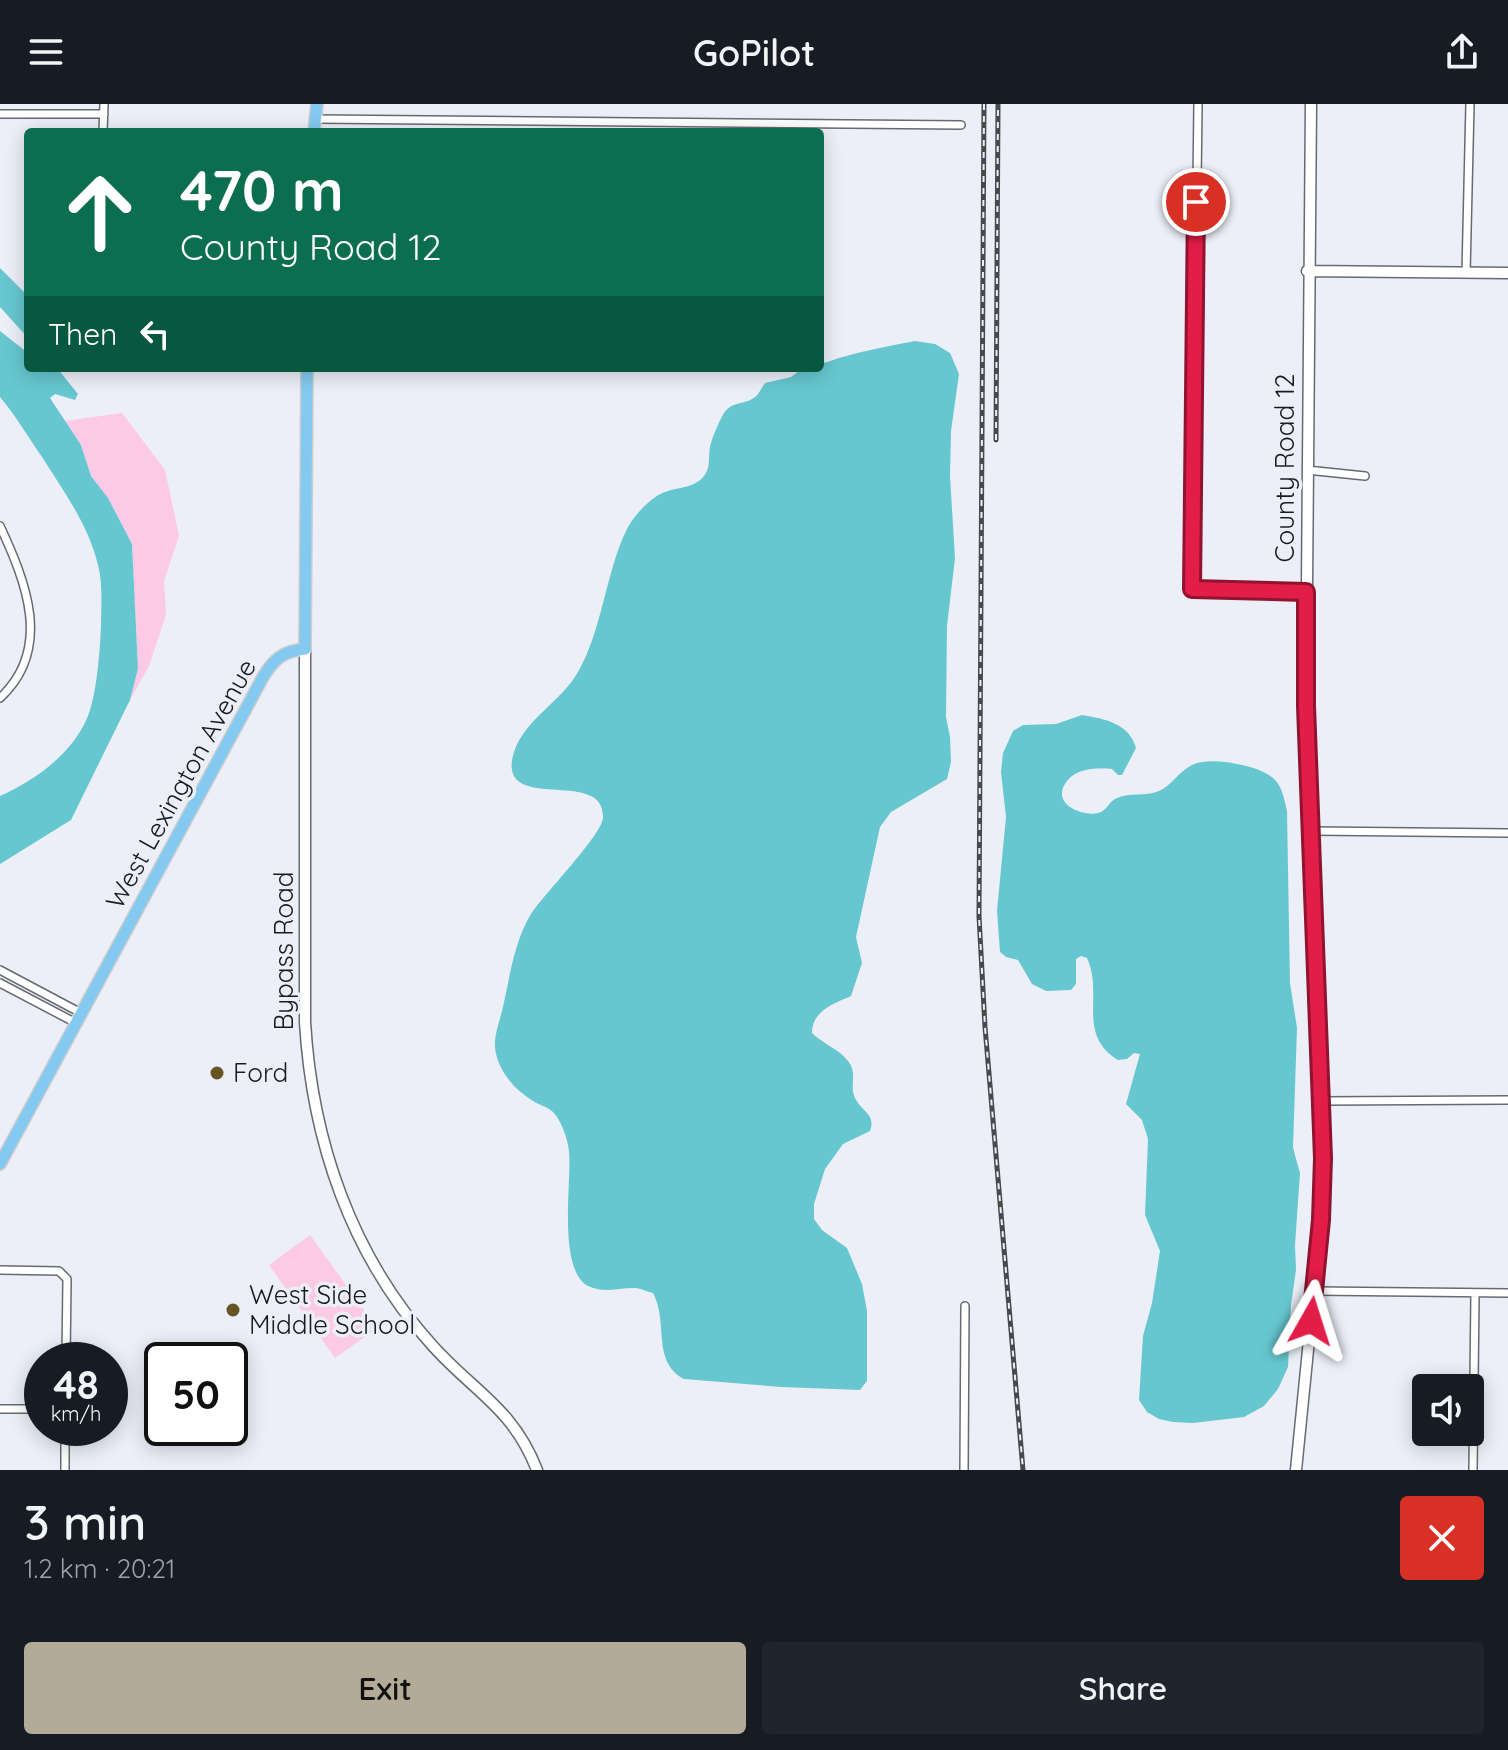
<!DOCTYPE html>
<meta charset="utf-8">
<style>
body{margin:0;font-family:Quicksand,sans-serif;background:#20242c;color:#f1f3f6;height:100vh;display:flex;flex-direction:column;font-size:30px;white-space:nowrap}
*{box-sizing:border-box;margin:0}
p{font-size:26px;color:#9ea1a6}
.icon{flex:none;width:44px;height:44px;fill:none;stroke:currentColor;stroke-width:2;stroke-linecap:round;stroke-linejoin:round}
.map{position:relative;height:1366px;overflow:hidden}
.details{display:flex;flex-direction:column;background:#171b24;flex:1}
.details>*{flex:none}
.banner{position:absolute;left:24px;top:24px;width:800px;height:244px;border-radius:8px;box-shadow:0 4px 20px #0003;background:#0b6e4f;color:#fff;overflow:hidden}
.controls{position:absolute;left:1412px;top:1270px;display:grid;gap:16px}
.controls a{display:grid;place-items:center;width:72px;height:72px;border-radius:8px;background:#171b24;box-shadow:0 4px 20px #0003;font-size:40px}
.speed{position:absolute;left:24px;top:1238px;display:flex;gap:16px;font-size:40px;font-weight:700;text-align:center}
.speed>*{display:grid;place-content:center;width:104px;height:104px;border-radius:50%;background:#171b24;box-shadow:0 4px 20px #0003;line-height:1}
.speed small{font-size:20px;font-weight:400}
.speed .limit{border:4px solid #111;border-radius:12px;background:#fff;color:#111}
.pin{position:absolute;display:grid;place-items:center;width:68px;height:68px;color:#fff;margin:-34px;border:4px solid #fff;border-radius:50%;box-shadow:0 2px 8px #0007}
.me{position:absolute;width:88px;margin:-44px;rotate:6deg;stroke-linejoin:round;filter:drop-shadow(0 0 6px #0008)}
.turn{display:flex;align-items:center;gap:28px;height:168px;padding:0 24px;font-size:36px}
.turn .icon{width:104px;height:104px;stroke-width:2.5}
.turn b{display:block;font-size:56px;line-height:68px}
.then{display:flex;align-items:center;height:76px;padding:0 24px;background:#0003;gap:16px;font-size:30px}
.round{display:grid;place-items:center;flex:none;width:84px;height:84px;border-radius:8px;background:#20242c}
.overview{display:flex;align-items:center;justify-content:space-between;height:136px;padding:0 24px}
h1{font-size:48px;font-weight:600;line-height:60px}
.primary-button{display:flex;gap:16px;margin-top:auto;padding:16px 24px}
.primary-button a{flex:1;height:92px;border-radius:8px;background:#b3ab97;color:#111;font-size:32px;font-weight:600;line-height:92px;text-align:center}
.primary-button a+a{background:#20242c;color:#f1f3f6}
header{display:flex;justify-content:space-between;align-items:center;height:104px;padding:0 24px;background:#171b24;font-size:36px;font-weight:600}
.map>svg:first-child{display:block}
.green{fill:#fcc9e6}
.water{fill:#66c7d0}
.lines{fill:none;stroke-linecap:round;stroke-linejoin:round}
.street-casing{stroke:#676a71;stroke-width:10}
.secondary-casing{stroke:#676a71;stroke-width:13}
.primary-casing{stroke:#cdcdce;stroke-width:14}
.street{stroke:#fff;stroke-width:7}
.secondary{stroke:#fff;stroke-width:10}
.primary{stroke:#84caf0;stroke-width:11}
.rail-casing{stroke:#47494d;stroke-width:5}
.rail{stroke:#eceff8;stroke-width:2;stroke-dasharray:6;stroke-linecap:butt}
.route-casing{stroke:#92132f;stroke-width:20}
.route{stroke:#e11d48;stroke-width:14}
.poi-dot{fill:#675422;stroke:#eceff8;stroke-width:3}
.labels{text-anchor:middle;stroke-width:7;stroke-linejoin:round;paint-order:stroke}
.street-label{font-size:26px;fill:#1a1b1e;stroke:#eceff8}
.poi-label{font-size:26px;fill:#1a1b1e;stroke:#eceff8;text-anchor:start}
</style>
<header><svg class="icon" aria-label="menu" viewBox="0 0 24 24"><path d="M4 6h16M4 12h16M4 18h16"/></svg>GoPilot<svg class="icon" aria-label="share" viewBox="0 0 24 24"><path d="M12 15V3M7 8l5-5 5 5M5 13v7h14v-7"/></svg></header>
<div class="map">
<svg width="1508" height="1366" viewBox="0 0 1508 1366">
<rect width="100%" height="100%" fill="#eceff8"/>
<path class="green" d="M122,309L165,366L179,432L164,477L166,511L149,562L130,596L138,565L132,440L108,394L91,372L81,341L65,317Z
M310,1131L377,1224L335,1254L269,1161Z"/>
<path class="water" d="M0,164L28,192V234L0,203Z
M0,227L28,249V264H57L78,290L75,296L55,290L50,294L81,341L91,372L108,394L132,440L138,565L130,596L71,716L0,760V692C36,676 73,649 88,612C97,589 100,546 101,521C101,502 103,479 98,461C88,420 64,388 42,353C28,333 16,312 0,293Z
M915,237L935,240L950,249L959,270L951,327L950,372L955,454L947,522L946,613L950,633L951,658L947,675L891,708L880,723L856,833L862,859L851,892C833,900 812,907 812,929C823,940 839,945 848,957C858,969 849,982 855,994C862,1008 876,1010 870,1027L843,1040L825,1065L814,1100V1115L822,1126L847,1144L862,1180L867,1207V1277L860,1286L781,1283L684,1275C651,1257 669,1219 653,1189C648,1188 642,1185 636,1184C620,1183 604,1190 588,1182C557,1165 572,1077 569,1048C568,1036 562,1018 554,1009C549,1003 539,1001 533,997C514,985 498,967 495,944C494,931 500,916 503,903C510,872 514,838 531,810C545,789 601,732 603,714C606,661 494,713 514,648C525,615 561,598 578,568C602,527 606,467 627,425C634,411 651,393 665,388C678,383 695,384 704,372C711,364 708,352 710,343C712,334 719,317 724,309C732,297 745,301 755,293C759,290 762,283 765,279L791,273L803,264H820V259C827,259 832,256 839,254C863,247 889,242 915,237Z
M1082,611C1105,615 1129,619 1136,644L1122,671H1118L1112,665C1096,664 1077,664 1067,677C1049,700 1083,713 1098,709C1107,707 1109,697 1117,694C1130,688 1145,693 1159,687C1171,682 1179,667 1192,661C1209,652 1259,661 1273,674C1283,683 1284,695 1287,707L1290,879L1297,924L1293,1044L1300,1069L1295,1141L1296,1166L1291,1201L1288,1263L1278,1285L1264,1302L1244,1313L1193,1319L1173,1318L1159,1315L1147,1308L1139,1296L1143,1232L1152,1199L1160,1147L1145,1111L1148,1035L1142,1016L1126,1000L1140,950L1134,949L1127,955L1118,956C1076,930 1104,891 1087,854L1081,852L1076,855V880L1071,886L1046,887L1032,880L1018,856L1006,853L1000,848L997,807L1006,713L1001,668L1003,649L1013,627L1023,621L1056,620Z"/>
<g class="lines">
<defs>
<path id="street" d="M1198,0L1192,485L1306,488
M0,10H104
M315,15L961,21
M103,28L104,0
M1466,169L1470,0
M1307,366L1365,372
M0,422C26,478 53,545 0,594
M1313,727L1508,729
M0,866L81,909
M0,879L76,919
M1322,997L1508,996
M0,1166L59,1167L67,1175L66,1256
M1314,1187L1508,1189
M0,1305H42
M65,1366V1324
M964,1366L965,1202
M1473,1366L1475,1190"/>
<path id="secondary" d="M1307,167L1508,169
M305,545V918C312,1036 351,1152 432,1241C474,1288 513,1304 537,1366
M1296,1366L1321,1116L1323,1054L1306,602L1311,0"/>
<path id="primary" d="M314,28L317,0
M0,1060L263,573C274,555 283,547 305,545L307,264"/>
</defs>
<use href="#street" class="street-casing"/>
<use href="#secondary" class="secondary-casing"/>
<use href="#primary" class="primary-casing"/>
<use href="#street" class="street"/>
<use href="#secondary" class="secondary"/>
<use href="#primary" class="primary"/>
<defs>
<path id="rail" d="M984,0L979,812L985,923L1023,1366
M996,336L998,0"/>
</defs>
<use href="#rail" class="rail-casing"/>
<use href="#rail" class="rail"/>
</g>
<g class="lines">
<defs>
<path id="route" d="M1196,98L1192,485L1306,488V602L1323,1054L1321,1116L1311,1217"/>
</defs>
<use href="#route" class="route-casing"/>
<use href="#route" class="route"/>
</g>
<g class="poi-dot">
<circle cx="217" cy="969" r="8"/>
<circle cx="233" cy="1206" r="8"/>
</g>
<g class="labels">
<g class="street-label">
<text transform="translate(1285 364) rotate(-90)" y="9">County Road 12</text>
<text transform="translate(181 680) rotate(-61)" y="9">West Lexington Avenue</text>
<text transform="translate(284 847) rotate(-90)" y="9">Bypass Road</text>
</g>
<g class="poi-label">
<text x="233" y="978">Ford</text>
<text x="249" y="1200">West Side<tspan x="249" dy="30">Middle School</tspan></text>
</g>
</g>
</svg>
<div class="controls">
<a><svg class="icon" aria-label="sound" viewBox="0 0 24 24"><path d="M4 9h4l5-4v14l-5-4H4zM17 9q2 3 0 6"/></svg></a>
</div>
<div class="speed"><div>48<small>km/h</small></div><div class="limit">50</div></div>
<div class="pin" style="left:1196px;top:98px;background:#d93025"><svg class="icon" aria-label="arrive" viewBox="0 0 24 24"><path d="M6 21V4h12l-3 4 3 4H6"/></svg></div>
<svg class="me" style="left:1311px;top:1217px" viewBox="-20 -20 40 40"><path d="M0-17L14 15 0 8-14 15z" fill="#e11d48" stroke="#fff" stroke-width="4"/></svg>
<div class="banner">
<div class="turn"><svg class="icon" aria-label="ahead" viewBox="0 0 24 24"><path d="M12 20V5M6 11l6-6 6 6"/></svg><div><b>470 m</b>County Road 12</div></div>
<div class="then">Then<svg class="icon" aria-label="left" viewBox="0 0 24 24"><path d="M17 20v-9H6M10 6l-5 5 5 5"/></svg></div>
</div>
</div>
<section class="details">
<div class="overview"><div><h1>3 min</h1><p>1.2 km · 20:21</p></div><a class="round" style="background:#d93025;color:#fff"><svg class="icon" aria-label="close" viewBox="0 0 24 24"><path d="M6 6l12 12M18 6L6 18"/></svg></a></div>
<div class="primary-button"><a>Exit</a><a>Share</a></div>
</section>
